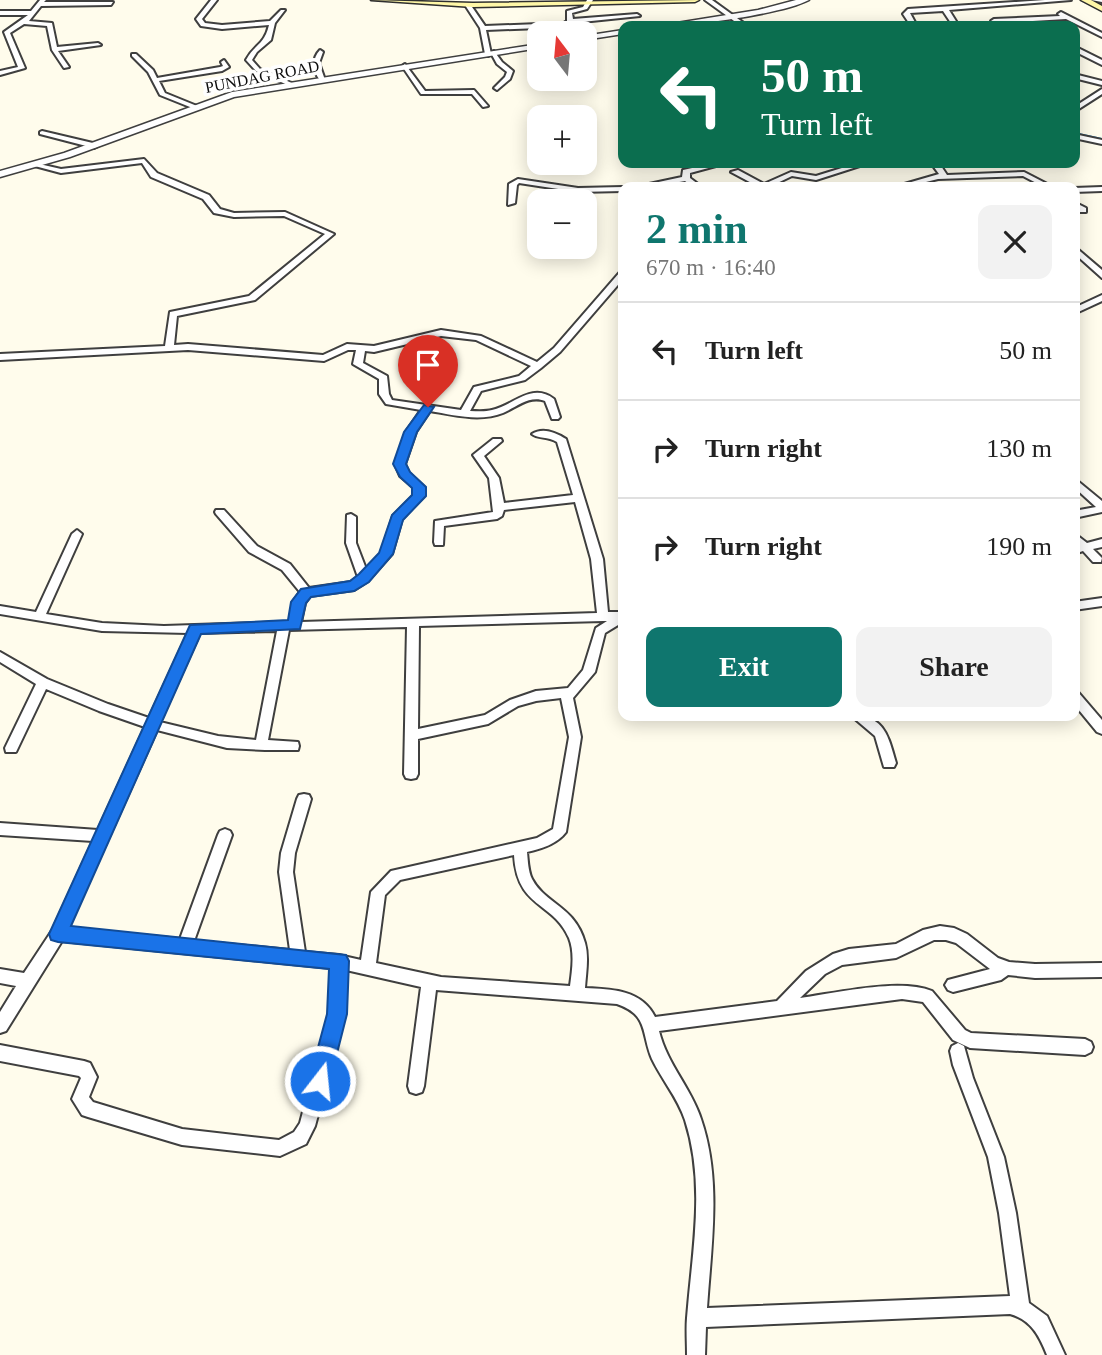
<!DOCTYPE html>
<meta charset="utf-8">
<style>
body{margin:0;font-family:Georgia,serif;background:#f2f2f2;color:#222;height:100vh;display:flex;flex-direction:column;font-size:26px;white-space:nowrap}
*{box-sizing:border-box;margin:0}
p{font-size:23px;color:#767676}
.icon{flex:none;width:38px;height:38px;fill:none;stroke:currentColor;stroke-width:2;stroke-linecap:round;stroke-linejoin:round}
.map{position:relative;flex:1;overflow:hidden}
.details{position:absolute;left:618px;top:182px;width:462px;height:539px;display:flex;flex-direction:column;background:#fff;border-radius:14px;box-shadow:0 4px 18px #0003}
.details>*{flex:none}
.top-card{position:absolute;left:618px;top:21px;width:462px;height:147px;border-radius:14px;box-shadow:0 4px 18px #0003;background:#0b6e4f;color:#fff;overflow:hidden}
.needle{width:46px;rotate:344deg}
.fabs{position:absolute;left:527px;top:21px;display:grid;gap:14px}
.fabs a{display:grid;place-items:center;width:70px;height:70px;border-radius:14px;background:#fff;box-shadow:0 4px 18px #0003;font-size:35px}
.pin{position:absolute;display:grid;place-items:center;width:60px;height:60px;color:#fff;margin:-72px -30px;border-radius:50% 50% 50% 0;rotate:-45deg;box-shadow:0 0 7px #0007}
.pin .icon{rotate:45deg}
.me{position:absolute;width:77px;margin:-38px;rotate:16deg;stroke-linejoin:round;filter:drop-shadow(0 0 5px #0008)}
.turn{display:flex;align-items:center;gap:24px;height:147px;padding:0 28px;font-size:32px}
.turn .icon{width:91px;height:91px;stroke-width:2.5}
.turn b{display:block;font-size:49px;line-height:60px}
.round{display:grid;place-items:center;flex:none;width:74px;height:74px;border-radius:14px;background:#f2f2f2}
.overview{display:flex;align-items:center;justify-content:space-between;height:119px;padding:0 28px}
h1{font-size:42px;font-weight:700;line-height:52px;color:#0f766e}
.button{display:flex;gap:14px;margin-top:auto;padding:14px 28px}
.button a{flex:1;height:80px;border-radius:14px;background:#0f766e;color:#fff;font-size:28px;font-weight:700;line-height:80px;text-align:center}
.button a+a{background:#f2f2f2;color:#222}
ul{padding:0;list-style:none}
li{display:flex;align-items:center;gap:21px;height:98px;padding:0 28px;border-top:2px solid #e0e0e0}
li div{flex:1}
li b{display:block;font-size:26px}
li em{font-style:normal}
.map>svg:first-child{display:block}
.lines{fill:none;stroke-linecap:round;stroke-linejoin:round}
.stream{stroke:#2990db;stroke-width:2}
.minor-casing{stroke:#3f3f3f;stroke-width:4}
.tertiary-casing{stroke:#3f3f3f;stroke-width:3}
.secondary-casing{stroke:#2e2e2e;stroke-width:3}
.minor{fill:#fff;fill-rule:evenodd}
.tertiary{fill:#fff;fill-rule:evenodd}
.secondary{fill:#fff7a7;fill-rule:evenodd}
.route{fill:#1a73e8;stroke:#114b97;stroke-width:2}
.labels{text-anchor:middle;stroke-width:7;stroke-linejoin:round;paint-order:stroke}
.far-street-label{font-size:16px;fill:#0c0c0c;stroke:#fff}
</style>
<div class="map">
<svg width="1102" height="1355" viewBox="0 0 1102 1355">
<rect width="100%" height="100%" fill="#fffcec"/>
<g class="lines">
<path class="stream" d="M1074,133L1102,139"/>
<defs>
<path id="minor" d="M40,0H46L44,2H113L111,5L41,6L29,21L52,23L57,47L98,43L101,45L58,51L69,67L64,68L52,50L47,26L24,24L10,33L25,68L0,75V71L18,67L4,32L28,15H0V11H31Z
M211,0H217L202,19L205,23L222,25L270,21L281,10H285L275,23L271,40L257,52L252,60L260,69L294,84V86H290L256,71L246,60C255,43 264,46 269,25L222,29L201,26L196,19Z
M587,0H593L587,9L572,13L573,19L637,14L640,16L572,23L566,27L486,30L491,54L488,56L485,54L480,28L465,5L470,4L485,26L564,23L567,21V11L583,7Z
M705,0H712L748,26H741Z
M1045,0H1071L949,10L959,26H953L943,11L910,13L917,26H911L903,14L908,9Z
M1091,0H1102V2Z
M1061,12L1102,33V37L1066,19L997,23V26H991V21L994,19L1060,16L1058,14Z
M1074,46L1102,60V65L1074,51Z
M320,50L323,52L319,63L325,80L322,82C313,74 311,59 320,50Z
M494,51L502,62L513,71L510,79L497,90L494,88L505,77L507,72L497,64L491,53Z
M132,54H136L153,70L157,78L220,67L223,66L221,62L224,60L229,67L222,71L159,81L165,93L197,106V108L195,109L160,95L148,72L132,56Z
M405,64L425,91L474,90L488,106L483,107L472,94H421L402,66Z
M1074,74L1102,81V85L1074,78Z
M1102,89V94L1074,112V107Z
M42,131L97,144L98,146L94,148L40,134V132Z
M1074,134L1102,140V144L1074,138Z
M144,159L157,173L209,195L220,209L234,213L285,212L334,234L255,300L177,316L174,345L188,344L323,355L347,344L374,346L441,330L481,336L537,362L554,348L620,272L623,271V279L560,352L541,368L525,380L481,391L470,411C477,411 485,412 492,410C514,405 532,382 554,399L560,417L558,419H552L545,401C529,395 517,407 503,413C480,422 453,415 430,411L416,432L405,464L409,473L424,487V496L402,519L392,554L368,581L354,590L310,596L305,603L301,622L597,613L591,559L575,502L504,510L502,516L497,519L444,526L443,545H435L434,542L435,521L493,512L489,478L473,455L493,439H501L502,441L484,456L499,478L504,503L573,495L557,442C548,436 538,439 532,434C543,427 555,432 566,439L603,559L608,612H623V622L605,633L595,672L573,698L581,737L566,832C557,844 541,849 527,852C528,861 528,871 532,879C545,904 575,906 585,943C589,957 586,973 585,988C612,989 642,990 655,1017L777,1001L806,971L833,954L849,949L896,944L923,930L940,926L954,928L967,934L998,958L1009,962L1035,964L1102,963V977L1035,978L1008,975L1001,980L953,992L948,990L945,985L948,980L990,969L956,943L946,940H934L896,958L842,965L825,974L800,998C837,993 899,978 932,991L965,1030L971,1033L1085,1039L1091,1042L1093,1047L1091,1052L1085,1055L970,1048L953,1040L923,1002L902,999L659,1031C667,1064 691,1088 701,1119C722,1180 711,1246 707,1308L1010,1296L999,1213L988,1157L953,1065L950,1051L952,1046L958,1043L964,1046L973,1078L1004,1157L1016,1213L1029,1303L1047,1316L1065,1355H1047C1039,1335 1031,1320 1010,1314L706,1327L705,1355H687C687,1343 686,1329 687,1318C692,1252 706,1185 685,1120C678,1098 662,1080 652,1059C641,1033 649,1015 617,1004L436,990L424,1086L422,1092L416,1094L410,1092L408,1086L421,987L346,970L345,1014L315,1126L306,1144L280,1156L182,1145L88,1117L82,1115L72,1099L81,1078L79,1076L0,1061V1045L84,1061L90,1063L97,1077L89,1097L93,1102L182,1129L279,1140L294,1132L300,1123L329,1014L331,968L62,941L6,1031L0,1033V1012L16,986L0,983V969L24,973L53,929L93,841L0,835V823L98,830L145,727L99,711L46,689L16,752H6L5,748L36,684L0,662V652L47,679L108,704L149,718L188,633L102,631L0,614V606L36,612L72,534L77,530L82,534L46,614L102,623L164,626L290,622L293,602L300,592L282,570L249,552L216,514L215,512L216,510H224L257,546L290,564L309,588L351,582L358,577L346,543L347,515L351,514L356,517V543L366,569L381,553L393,516L414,495V488L400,476L395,464L406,432L421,410L386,404L379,394V379L353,364L356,350H348L324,361L188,350L0,360V354L165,346L170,312L249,296L325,234L284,216L234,217L214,213L203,199L151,177L142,163L61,173L31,165L35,163L61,169ZM441,336L476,340L531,366L519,376L474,387L461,410L392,400L389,394L387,376L363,363L365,351L374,352ZM603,621H607L596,628L583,670L568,688L536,691L510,700L485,715L418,729L419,626ZM407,627L404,774L406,778L411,779L416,778L418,774V739L488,724L518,706L536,701L561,698L569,737L553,829L537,838L391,871L371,892L361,960L339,955L305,952L293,872L295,853L311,799L309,795L304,794L299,795L297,799L281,853L279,872L290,950L194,941L232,835L230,831L225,829L220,831L218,835L180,939L68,928L157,730L227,748L265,750H298L299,746L298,742L268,740L289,630ZM277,631L256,740L218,736L160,722L200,633ZM514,855C517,909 553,901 569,938C575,953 572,971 570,986L441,977L376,963L385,895L400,880Z
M715,163H727L690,173V178L702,187H693L685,181L651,187H635L682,177L683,170Z
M858,163H869L816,180L792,176L769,187H759L731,172L738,170L764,184L791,172L816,176Z
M931,163H939L947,175L1024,172L1053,187H1044L1023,176L938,179L906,187H894L939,174Z
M518,179L578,188L623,187H625H623V191L578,192L519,183L517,185L515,203L508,205L509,184Z
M1102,187V191L1074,192V188Z
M1074,202L1086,208V212H1080L1074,208Z
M1074,246L1102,270V278L1074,253Z
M1102,295V301L1074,314V308Z
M1074,478L1102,501V512L1074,518V511L1096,507L1074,487Z
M1074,533L1087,543L1102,539V547L1093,549L1102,558L1101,562H1093L1083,551L1074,554V546H1077L1074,543Z
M1102,598V606L1074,610V602Z
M1074,690L1078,692L1102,720V734L1097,732L1074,704Z
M853,716C885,716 888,736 896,763L894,767H884L875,736L855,719Z"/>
<path id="tertiary" d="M796,0H809C782,14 689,27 658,26L758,10Z
M623,30V34L584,40V36Z
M539,44V48L234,97L70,157L0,177V171L64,153L232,92Z"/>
<path id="secondary" d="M371,0L473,3L699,0L695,2L473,7Z
M1081,0H1091L1102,6V11Z"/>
</defs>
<use href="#minor" class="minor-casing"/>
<use href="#tertiary" class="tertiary-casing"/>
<use href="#secondary" class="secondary-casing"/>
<use href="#minor" class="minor"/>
<use href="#tertiary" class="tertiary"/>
<use href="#secondary" class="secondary"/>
</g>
<path class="route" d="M424,405L434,407L417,432L406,464L410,472L426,487V496L403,520L393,554L369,582L354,591L311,597L306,603L300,629L201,634L71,926L346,955L349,961L347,1014L330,1081L327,1088L320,1091L312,1088L309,1081L327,1014L329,969L58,942L51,940L49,934L190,625L288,620L291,602L301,589L350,581L359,574L379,553L392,515L412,495V488L400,477L393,464L404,432Z"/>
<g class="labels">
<g class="far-street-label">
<text transform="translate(262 76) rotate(-11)" y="6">PUNDAG ROAD</text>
</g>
</g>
</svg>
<div class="fabs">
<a><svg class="needle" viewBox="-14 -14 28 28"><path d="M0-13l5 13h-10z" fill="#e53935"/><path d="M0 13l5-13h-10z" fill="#767676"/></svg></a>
<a>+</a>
<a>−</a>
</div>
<div class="pin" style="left:428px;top:407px;background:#d93025"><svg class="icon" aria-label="arrive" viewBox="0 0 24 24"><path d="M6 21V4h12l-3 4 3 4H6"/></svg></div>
<svg class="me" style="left:320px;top:1081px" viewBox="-20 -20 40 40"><circle r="17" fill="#1a73e8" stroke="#fff" stroke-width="3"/><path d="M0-11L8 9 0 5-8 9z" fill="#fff"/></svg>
<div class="top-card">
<div class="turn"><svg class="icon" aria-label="left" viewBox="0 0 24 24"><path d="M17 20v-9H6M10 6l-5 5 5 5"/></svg><div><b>50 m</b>Turn left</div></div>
</div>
<section class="details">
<div class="overview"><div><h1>2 min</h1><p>670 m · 16:40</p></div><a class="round"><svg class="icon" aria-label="close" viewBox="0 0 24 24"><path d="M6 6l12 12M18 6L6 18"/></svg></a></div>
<ul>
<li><svg class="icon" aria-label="left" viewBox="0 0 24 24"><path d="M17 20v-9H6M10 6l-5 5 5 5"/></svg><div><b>Turn left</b></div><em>50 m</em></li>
<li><svg class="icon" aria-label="right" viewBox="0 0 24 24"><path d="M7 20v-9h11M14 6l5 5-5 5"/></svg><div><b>Turn right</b></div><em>130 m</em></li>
<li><svg class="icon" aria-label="right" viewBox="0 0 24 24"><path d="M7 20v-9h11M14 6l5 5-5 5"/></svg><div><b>Turn right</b></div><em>190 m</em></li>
</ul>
<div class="button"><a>Exit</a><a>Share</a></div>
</section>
</div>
